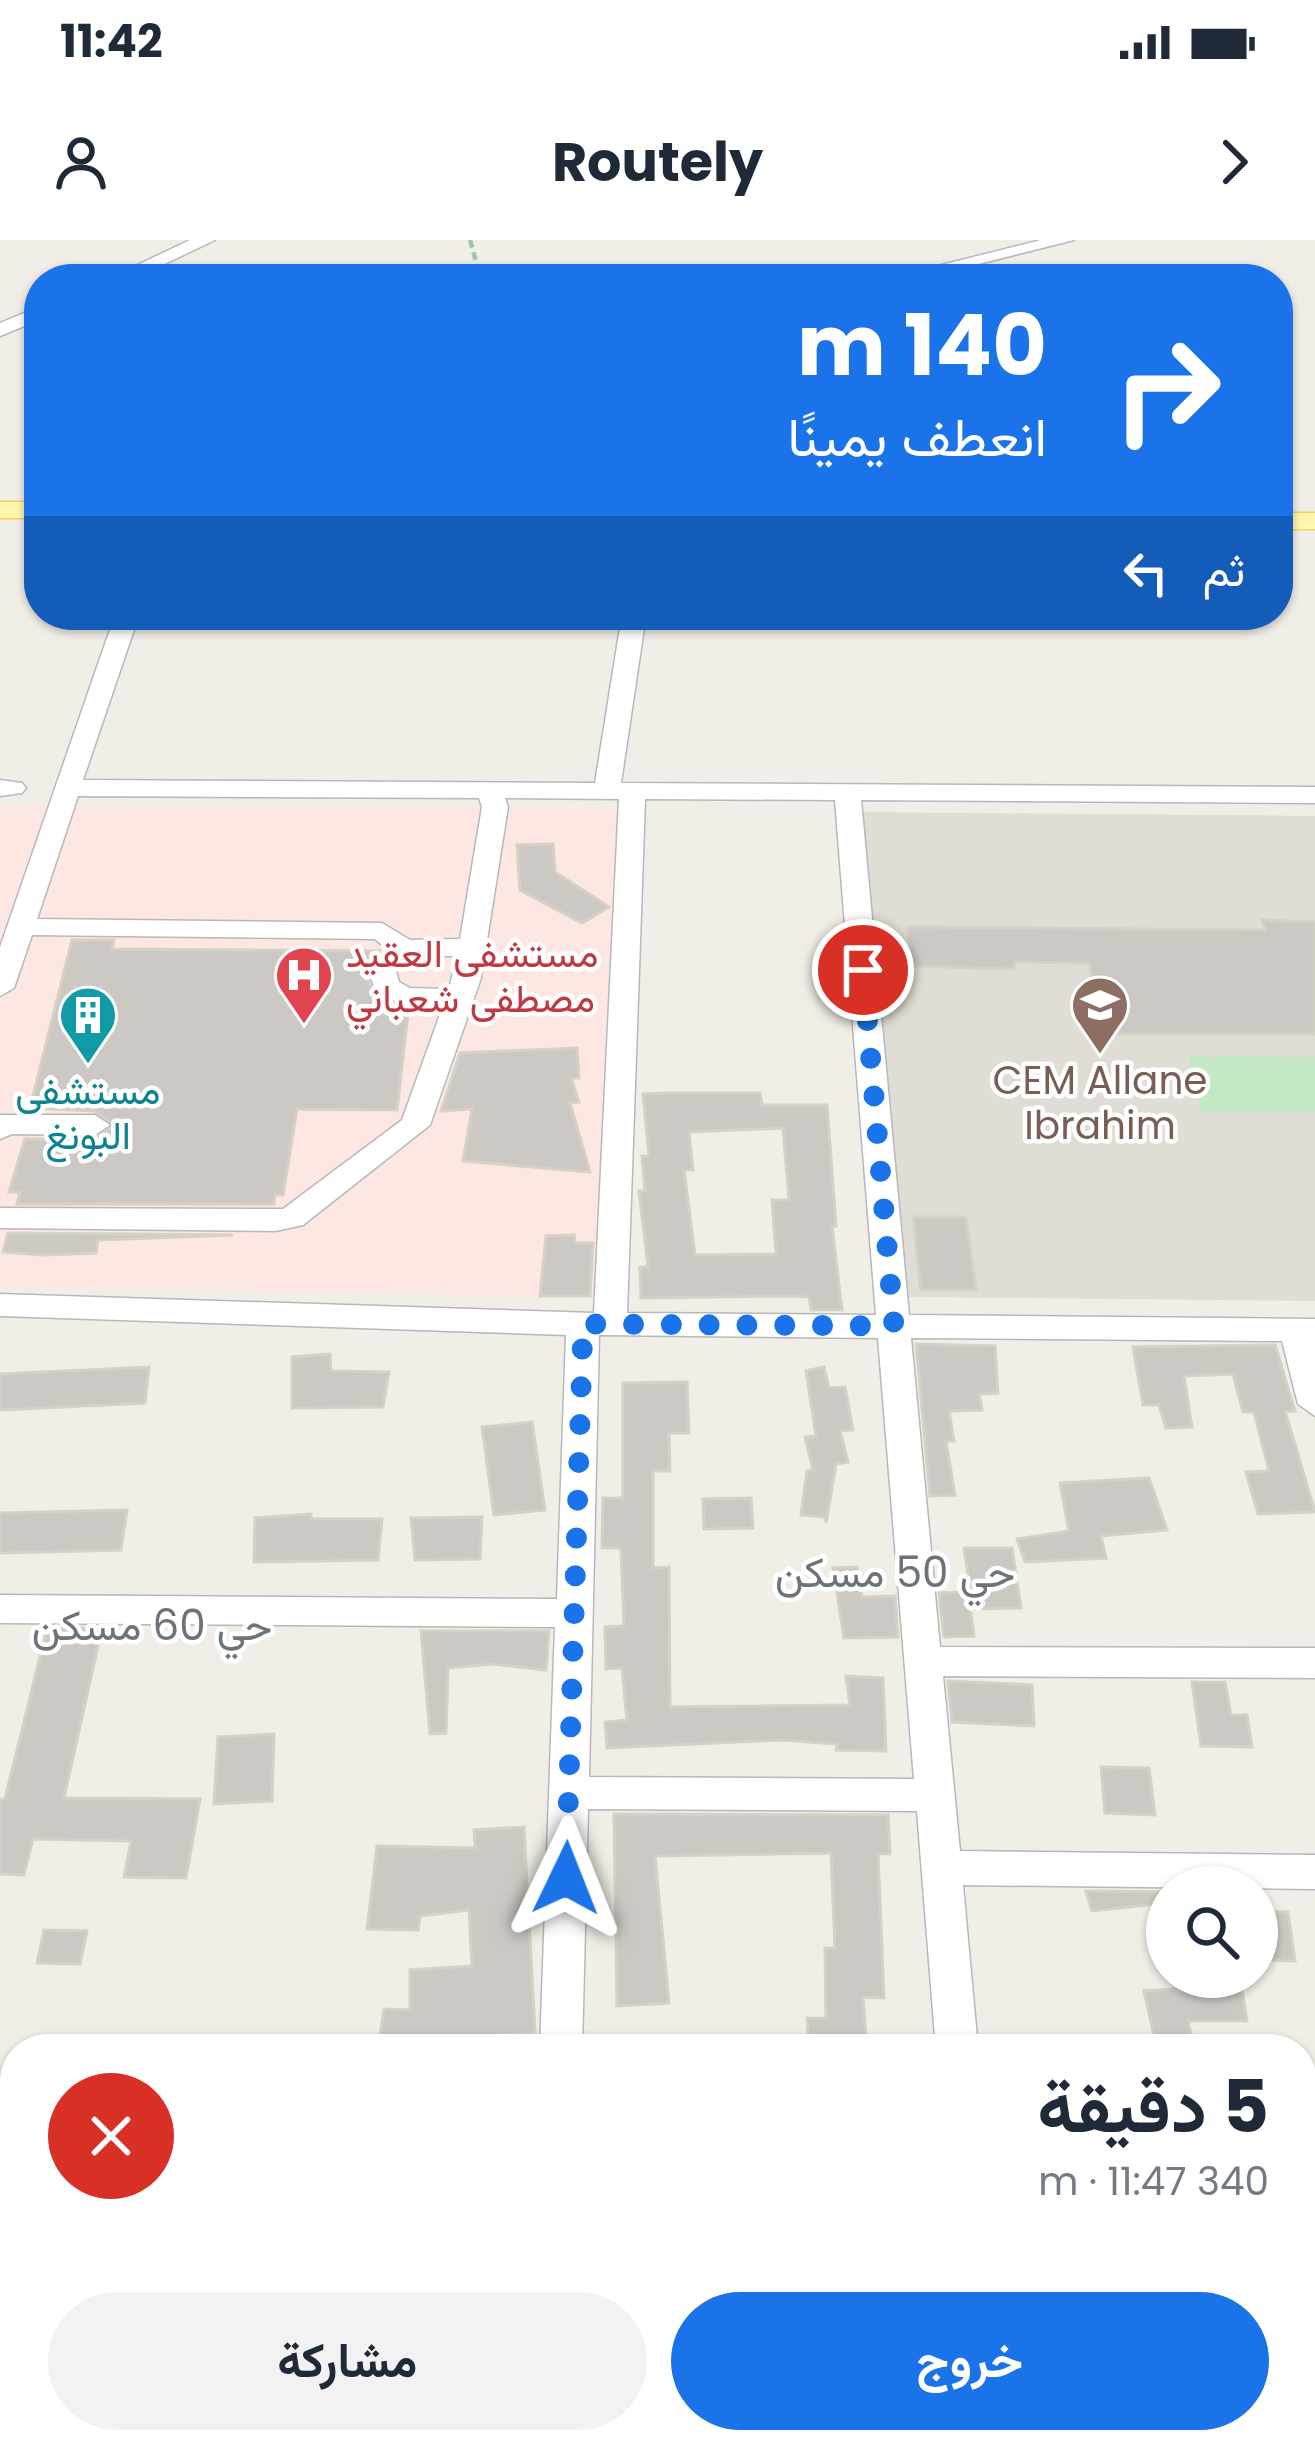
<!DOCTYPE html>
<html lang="ar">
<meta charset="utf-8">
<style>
body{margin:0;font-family:Poppins,Vazirmatn,sans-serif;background:#f2f2f3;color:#1f2937;direction:rtl;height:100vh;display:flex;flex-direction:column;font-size:45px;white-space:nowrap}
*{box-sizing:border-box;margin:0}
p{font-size:39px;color:#747a83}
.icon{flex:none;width:66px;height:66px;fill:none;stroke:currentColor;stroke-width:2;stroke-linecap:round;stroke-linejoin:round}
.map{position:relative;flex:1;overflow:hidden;direction:ltr}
.details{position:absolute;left:0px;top:1794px;width:1317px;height:420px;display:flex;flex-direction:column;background:#fff;border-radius:48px 48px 0 0;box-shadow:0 3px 9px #0004;direction:rtl}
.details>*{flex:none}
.top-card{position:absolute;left:24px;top:24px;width:1269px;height:366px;border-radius:48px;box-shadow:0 3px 9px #0004;direction:rtl;background:#1a73e8;color:#fff;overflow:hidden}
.controls{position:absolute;left:1146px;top:1626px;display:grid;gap:24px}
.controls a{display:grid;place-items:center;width:132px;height:132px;border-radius:50%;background:#fff;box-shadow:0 3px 9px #0004;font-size:60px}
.pin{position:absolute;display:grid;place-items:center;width:102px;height:102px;color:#fff;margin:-51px;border:6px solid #fff;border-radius:50%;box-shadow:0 3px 12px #0007}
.me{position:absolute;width:132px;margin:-66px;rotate:2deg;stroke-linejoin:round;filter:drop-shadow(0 0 9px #0008)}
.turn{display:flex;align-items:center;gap:42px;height:252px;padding:0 48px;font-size:54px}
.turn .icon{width:156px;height:156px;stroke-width:2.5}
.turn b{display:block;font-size:84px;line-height:102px}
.then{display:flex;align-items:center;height:114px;padding:0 48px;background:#0003;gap:24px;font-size:45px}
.round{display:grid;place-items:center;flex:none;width:126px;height:126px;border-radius:63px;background:#f2f2f3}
.head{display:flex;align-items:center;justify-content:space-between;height:204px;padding:0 48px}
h1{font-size:72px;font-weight:700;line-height:90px}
.action{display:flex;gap:24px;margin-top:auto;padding:24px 48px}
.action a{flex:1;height:138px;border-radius:72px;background:#1a73e8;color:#fff;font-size:48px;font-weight:700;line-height:138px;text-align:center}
.action a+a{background:#f2f2f3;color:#1f2937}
.status{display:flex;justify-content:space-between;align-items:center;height:84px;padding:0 60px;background:#fff;direction:ltr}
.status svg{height:33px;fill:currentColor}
header{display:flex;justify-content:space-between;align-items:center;height:156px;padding:0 48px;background:#fff;font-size:54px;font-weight:700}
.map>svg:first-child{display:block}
.education{fill:#e0ded4}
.medical{fill:#fce7e3}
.green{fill:#c2e8c5}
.building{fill:#ccc8c3;stroke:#d5d1c4;stroke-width:3;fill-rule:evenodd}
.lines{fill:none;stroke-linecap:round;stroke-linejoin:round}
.minor-casing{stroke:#b6b8bd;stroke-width:3}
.major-casing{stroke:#f4d25c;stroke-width:3}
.path{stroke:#9bc9ab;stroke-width:4.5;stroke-dasharray:8 4.5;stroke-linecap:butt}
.minor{fill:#fff;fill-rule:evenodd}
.major{fill:#fff7ac;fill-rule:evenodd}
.route{stroke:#1a73e8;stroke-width:21;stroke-dasharray:0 37.8}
.labels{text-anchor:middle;stroke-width:9;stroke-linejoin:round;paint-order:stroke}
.health-label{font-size:39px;fill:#be3a42;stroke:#fff;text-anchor:start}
.education-label{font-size:39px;fill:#785e54;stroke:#fff}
.culture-label{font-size:39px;fill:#0d838f;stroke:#fff}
.neighbourhood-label{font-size:42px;fill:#6e7379;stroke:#fff}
</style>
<div class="status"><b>11:42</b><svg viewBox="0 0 49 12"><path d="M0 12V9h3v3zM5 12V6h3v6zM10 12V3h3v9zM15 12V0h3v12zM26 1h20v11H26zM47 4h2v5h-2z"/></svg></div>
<header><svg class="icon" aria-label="forward" viewBox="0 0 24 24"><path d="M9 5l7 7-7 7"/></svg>Routely<svg class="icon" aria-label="person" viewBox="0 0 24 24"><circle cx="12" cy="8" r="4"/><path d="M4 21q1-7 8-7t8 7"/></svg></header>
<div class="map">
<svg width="1315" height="2214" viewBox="0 0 1315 2214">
<rect width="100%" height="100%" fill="#f0eee6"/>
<path class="education" d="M861,572L1315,576V1061L906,1057Z"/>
<path class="medical" d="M0,565L619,569L595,1057L0,1047Z"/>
<path class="green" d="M1189,816L1315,817V872H1201Z"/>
<path class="building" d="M553,604L555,632L609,667L582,683L520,650L517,605Z
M1262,680L1315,682V794H1112L1109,776L1098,774L1089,723L1014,722V729L911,726L908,687L1265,690Z
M72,700H114L112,709L379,711L364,732L375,757L372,774H408L397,870L297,869L283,955H275L274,964H17L20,952H9L25,899H95L114,886L95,871L30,868Z
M577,808L579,838H571L579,862L570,863L590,932L463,921L472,869L441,871L460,813Z
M668,853H760L762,865H827L836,986H832L842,1070H811L809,1057L789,1056L641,1058L640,1027H648L639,951H645L642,916H649L643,854ZM783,888L789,960H772L776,1014L695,1015L684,930H693L689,892Z
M913,977H966L976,1050H921Z
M8,993L233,995L98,1000L96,1013L43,1015L3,1012Z
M574,995L575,1003H593L590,1056H540L546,996Z
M916,1104L995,1106L998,1153L979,1154L982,1170L949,1171L954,1201H946L955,1255L930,1256Z
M1275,1105L1295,1171H1285L1315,1272L1258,1274L1246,1232L1269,1231L1254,1172H1243L1233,1134L1184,1136L1192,1187L1166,1188L1159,1165H1143L1133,1107Z
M330,1114L331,1131L389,1132L383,1167L292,1168V1117Z
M149,1127L145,1163L0,1170V1134Z
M824,1127L829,1148L845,1147L853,1190L840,1191L848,1222L836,1224L826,1283L825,1277L801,1275L807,1231L813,1230L805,1197L816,1196L806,1131Z
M687,1142L689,1193H669L670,1231H653V1328L669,1327L670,1467L850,1465L846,1436L883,1438L886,1511L836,1510L837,1504L783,1500L607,1508L605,1482L627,1480L622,1428L606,1429L605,1387L624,1386L621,1308H602L603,1258H623V1143Z
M532,1182L545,1270L494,1275L482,1187Z
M1149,1238L1167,1290L1101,1296L1106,1318L1025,1322L1017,1299L1069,1291L1060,1243Z
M751,1258L753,1288L704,1289L703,1259Z
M127,1270L121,1310L0,1313V1273Z
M311,1274V1279H382L378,1320L254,1322L255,1278Z
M482,1277L480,1319L415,1320L411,1278Z
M964,1308H1012L1021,1368L973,1369Z
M857,1327L862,1357L895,1356L898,1397L844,1398L833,1328Z
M968,1352L974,1396L944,1397L939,1353Z
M47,1388H102L64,1558L200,1559L186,1638L124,1637L131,1601L33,1599L24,1635L0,1634V1559H5Z
M421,1391H549L546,1430L492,1424L448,1428L446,1493L430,1494Z
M948,1441L1032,1445L1034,1486L952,1482Z
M1192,1442H1225L1231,1475H1247L1252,1507L1201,1506Z
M274,1494L272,1561L214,1564L218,1497Z
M1101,1527L1149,1528L1155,1575L1105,1573Z
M614,1574L888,1575L890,1614H878L884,1758L863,1757L867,1809H809L807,1778H826L825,1708H835L831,1613L655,1616L669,1763L617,1766Z
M524,1587L535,1792L429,1802L428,1809H378L384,1769L410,1770V1730L472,1726L469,1670L420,1676L418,1690L367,1689L377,1606L475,1608L474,1590Z
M1086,1651L1165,1652L1167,1663L1092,1671Z
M1257,1671L1288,1672L1295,1721L1257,1720Z
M44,1690L87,1691L80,1724L37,1723Z
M1191,1737H1240L1247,1781H1188L1195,1809H1157L1144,1751L1192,1748Z"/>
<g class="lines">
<defs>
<path id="minor" d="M190,0H215L133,39H108Z
M1041,0H1074L919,39H885Z
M39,67V80L0,96V83Z
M115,375H139L83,540L595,543L622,375H646L621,543L1315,547V563L861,560L909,1075L1315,1079V1176L1298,1164L1282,1101L911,1098L940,1407L1315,1408V1438L943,1436L960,1611L1315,1615V1649L963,1645L978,1809H936L917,1571L588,1569L582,1809H540L555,1387L0,1383V1355L557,1359L566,1095L0,1076V1054L594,1073L619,559L505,558L508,567L481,738L430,885L303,985L275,991L0,988V968L283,969L402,880L443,766L404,765L376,752L368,730L387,709L375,699L32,695L14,748L0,756V707ZM78,556L479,558L482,567L460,699L410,700L382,683L37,679ZM645,559L835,560L876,1075L627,1073ZM411,716H457L449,749L410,748L399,742L396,731ZM599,1095L878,1098L914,1539L589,1537Z
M0,540L22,543L26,548L22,553L0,556Z
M0,875H95L110,885L95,895L12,894L0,899Z
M0,1945L15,1951V2003L0,1997Z
M1315,1999V2041L1302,2042V2000Z
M192,2199H247L253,2214H199Z
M524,2199H572V2214H524Z
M968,2199H1016L1017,2214H969Z"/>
<path id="major" d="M0,262H39V278H0Z
M1278,273H1315V289H1278Z"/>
</defs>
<use href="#minor" class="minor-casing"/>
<use href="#major" class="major-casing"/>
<path class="path" d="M470,0L481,39"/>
<use href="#minor" class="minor"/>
<use href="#major" class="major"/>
</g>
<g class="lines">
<path class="route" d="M566,1638L583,1084L894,1086L863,730"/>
</g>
<defs>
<symbol id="hospital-pin" viewBox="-11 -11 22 30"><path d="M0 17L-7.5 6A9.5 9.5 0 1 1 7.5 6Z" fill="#e0444e" stroke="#fff"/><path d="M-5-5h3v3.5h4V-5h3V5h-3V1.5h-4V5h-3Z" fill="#fff"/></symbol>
<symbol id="school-pin" viewBox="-11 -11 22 30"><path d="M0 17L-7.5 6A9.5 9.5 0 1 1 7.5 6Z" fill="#8d6e63" stroke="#fff"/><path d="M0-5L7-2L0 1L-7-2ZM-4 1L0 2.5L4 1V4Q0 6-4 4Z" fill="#fff"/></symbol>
<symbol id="building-pin" viewBox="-11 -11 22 30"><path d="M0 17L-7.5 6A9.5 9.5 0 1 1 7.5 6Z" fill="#0f9aa8" stroke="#fff"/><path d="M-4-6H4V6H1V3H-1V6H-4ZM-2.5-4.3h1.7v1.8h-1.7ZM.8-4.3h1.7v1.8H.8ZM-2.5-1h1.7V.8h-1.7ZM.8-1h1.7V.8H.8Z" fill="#fff"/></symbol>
</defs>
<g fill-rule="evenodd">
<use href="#hospital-pin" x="271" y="702" width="66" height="90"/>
<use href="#school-pin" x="1067" y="732" width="66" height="90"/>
<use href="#building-pin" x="55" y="742" width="66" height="90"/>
</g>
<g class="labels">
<g class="health-label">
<text x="346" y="727">مستشفى العقيد<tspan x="346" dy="45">مصطفى شعباني</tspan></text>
</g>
<g class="education-label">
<text x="1100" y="854">CEM Allane<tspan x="1100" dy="45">Ibrahim</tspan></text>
</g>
<g class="culture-label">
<text x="88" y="864">مستشفى<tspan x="88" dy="45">البونغ</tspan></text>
</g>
<g class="neighbourhood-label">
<text x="895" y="1347">حي 50 مسكن</text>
<text x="152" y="1400">حي 60 مسكن</text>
</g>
</g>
</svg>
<div class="controls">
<a><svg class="icon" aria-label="search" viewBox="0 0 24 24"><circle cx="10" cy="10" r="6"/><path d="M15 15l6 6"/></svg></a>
</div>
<div class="pin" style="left:863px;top:730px;background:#d93025"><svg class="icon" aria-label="arrive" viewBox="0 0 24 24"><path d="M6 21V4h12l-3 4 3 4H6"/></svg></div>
<svg class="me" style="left:566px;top:1638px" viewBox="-20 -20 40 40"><path d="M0-17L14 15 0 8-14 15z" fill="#1a73e8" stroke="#fff" stroke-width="4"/></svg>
<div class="top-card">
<div class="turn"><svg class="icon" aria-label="right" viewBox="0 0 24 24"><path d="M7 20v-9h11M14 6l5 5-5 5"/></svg><div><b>140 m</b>انعطف يمينًا</div></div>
<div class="then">ثم<svg class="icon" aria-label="left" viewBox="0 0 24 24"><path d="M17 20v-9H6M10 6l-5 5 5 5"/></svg></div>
</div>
<section class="details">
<div class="head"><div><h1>5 دقيقة</h1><p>340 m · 11:47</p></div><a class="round" style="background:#d93025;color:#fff"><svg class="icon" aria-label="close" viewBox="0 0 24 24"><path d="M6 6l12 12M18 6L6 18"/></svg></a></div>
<div class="action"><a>خروج</a><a>مشاركة</a></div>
</section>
</div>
